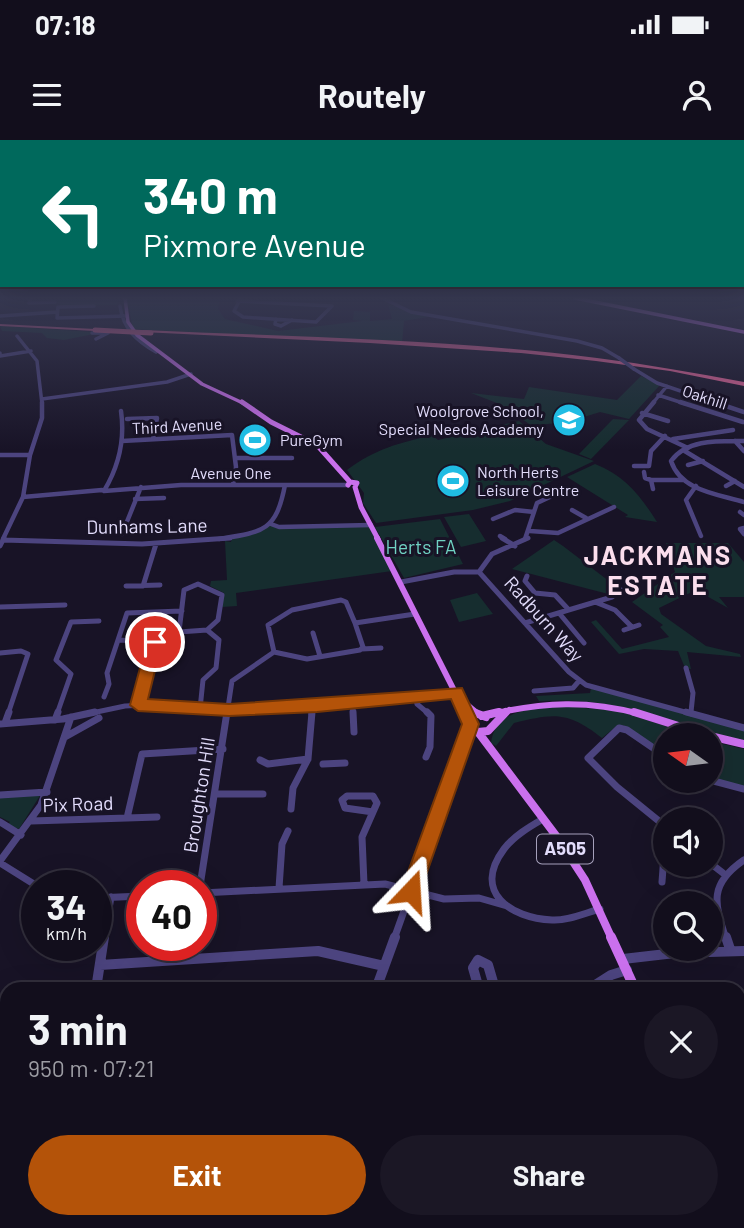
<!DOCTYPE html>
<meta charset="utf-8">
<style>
body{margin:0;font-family:Barlow,sans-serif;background:#1b1725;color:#f1f3f6;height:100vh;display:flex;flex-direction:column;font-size:26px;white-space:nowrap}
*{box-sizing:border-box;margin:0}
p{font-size:23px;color:#9c9ca3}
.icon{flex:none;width:38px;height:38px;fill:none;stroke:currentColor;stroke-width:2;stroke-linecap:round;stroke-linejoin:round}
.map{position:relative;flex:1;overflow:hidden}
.details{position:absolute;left:0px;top:842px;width:746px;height:247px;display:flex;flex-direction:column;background:#120e1c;border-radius:21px 21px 0 0;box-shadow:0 7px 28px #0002,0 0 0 2px #312e3b}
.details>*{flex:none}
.hud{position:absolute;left:0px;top:0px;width:746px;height:147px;box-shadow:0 7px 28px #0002,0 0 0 2px #312e3b;background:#00695c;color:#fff;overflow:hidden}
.needle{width:46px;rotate:284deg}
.controls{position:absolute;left:653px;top:583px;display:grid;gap:14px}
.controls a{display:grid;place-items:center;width:70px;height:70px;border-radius:50%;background:#120e1c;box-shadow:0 7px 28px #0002,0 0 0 2px #312e3b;font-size:35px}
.speed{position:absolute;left:21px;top:730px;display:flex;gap:14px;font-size:35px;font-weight:700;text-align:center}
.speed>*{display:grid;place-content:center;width:91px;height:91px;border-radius:50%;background:#120e1c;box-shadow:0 7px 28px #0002,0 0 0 2px #312e3b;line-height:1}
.speed small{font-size:18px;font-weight:400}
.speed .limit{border:10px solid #d22;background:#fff;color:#111}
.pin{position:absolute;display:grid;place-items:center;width:60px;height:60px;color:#fff;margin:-30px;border:4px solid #fff;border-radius:50%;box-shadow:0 2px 7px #0007}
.me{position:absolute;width:77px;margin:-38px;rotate:20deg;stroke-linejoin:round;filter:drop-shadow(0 0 5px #0008)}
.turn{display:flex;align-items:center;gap:24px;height:147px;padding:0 28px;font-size:32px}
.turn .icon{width:91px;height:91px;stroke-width:2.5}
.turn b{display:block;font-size:49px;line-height:60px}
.round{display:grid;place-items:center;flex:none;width:74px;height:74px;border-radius:37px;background:#1b1725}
.summary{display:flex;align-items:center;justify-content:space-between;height:119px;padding:0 28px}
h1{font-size:42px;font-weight:700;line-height:52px}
.button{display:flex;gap:14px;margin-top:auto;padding:14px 28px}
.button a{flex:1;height:80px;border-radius:42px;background:#b45309;color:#fff;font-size:28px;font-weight:700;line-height:80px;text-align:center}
.button a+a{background:#1b1725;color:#f1f3f6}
.status{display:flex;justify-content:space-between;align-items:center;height:49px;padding:0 35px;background:#120e1c;direction:ltr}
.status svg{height:19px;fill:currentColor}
header{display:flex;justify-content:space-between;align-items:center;height:91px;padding:0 28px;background:#120e1c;font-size:32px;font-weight:700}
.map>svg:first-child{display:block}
.green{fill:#162d2f}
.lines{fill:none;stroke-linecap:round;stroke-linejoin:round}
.minor-far4{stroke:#4c447f;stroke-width:3.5}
.minor-far3{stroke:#4c447f;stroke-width:4.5}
.minor-far2{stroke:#4c447f;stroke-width:5}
.minor-far1{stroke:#4c447f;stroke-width:7}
.minor{stroke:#4c447f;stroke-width:10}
.major-far4{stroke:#ca70ed;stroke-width:3.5}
.major-far3{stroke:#ca70ed;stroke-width:5}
.major-far2{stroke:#ca70ed;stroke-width:6}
.major-far1{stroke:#ca70ed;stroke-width:8}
.major{stroke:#ca70ed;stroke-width:10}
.highway{fill:#ec6699;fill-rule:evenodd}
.minor-bridge{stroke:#4c447f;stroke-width:3.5}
.highway-bridge{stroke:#ec6699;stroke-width:5}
.route{fill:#b45309;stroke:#753606;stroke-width:2}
.labels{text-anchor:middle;stroke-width:6;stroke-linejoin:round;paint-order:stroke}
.far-street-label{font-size:16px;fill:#e2dcfb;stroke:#181326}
.far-poi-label{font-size:16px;fill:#e2dcfb;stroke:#181326;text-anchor:start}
.shield{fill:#181326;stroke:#a5a0bb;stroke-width:2}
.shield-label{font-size:18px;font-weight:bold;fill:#e2dcfb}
.street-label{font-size:19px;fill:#e2dcfb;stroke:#181326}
.park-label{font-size:19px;fill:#70d2c3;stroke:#181326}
.district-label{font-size:26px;font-weight:bold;letter-spacing:2px;fill:#fbdeed;stroke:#181326}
</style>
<div class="status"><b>07:18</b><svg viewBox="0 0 49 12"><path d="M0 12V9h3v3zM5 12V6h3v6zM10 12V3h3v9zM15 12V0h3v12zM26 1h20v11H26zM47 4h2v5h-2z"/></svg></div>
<header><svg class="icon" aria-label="menu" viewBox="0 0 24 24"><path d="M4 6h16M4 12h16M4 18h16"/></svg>Routely<svg class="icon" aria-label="person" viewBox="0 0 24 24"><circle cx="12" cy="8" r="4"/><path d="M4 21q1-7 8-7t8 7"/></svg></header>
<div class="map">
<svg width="744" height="1088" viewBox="0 0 744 1088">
<rect width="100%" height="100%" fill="#181326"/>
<path class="green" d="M58,158H119L117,165L63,166L58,163Z
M127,158H220L218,169L225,179L278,191L362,181L353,180L354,171L370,172V181L392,179L388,164L428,177L404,181L402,204L133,189Z
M0,186L94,192L99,193L64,200L47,198L42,193L2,191Z
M641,236L660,245L629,279L600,272L568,282L537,285L535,288L502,265L471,253L524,259L529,247L617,260Z
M613,279L629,280L591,319L579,314Z
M519,281L546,304L594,321L510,361L473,370L376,383L363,363L364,353L347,330C377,308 397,304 432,295L438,300Z
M595,324C625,336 640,355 657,382L625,377L628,375L567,337Z
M469,374L486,401L461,407L444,377Z
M440,379L463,424L404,438L375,387Z
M271,384L279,387L317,384L368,385L392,431L236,453L237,466L222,467L224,453L210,446L211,441L227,440L225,401L231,402L232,398Z
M554,400L563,406L618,448L612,455L512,429Z
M666,403H728L744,422V457H719L728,468L696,450L659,468L661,474L706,506L740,514L741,517L687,512L691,529L685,528L678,511L644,509L619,514L591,482L596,480L622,509L669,497L660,487L663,485L632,462L675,432Z
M477,453L493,474L459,482L450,460Z
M591,548L744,590V602C667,583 623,556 539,561L536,556L590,553Z
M561,566L619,571L693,595H665V614L623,585H618L602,598C568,571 554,573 514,583L496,606L491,603C495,568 534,569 561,566Z
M710,601L744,609V648L711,639Z
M41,654L19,689L7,685L10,682L0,677V656Z
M0,885L7,889V994L0,992Z"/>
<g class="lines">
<path class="minor-far4" d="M31,158L29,163L55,162
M241,158L234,171L243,177L316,182L332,166
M382,158L411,172L577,201L602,208L619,218
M237,161L332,166
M120,166C123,189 137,201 156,212
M58,167L57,178L126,176
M58,167L94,166
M0,176L57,172
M276,179L275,184L281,186L292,180
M92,193H104
M17,196L37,221L42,264
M96,199L108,193
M0,213V216L31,211
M634,229L657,243L719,264
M658,255L686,264
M42,259L167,242L191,234
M652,264L667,246"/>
<path class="minor-far3" d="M654,262L639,280L647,289L688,308
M680,262L743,282
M714,262L744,272
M121,271C125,299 119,326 104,351L181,345H348
M642,273L668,281
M127,279L157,278L153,299
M673,299L733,290
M122,301L232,295L236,327L233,345
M735,301L744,311
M744,301C719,301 687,299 671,321C681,351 717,354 744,362
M683,310L744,347
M0,315H30
M235,318H292
M688,325L703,321
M634,326H649L651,311L665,296
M644,332L645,338L651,340
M696,346L686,360L701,396
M726,346L735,341
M653,349L651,340H684
M23,357L102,350
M135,359L164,358
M572,370L586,378
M740,372L744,375
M493,379L515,370L534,372
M271,384L279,387L371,385
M744,388L740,389L744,394
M530,391L558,393L614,367
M122,394L141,347
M500,396L505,399
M3,399L23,357L30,315L42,278V262
M219,399C264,392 276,391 285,345
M525,399L537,363L567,349"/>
<path class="minor-far2" d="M502,398L515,406
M3,400L142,404L230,398
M0,406L4,398
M479,432L492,414L528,398
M527,436L525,441L535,453L555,455L568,469
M401,442L454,432H479L569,532L586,545L692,574
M126,446L160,445
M143,446L156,404
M595,462L615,470L632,487
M0,467L65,465
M559,473L584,503
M525,483L612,457L621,450
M624,490L639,485
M179,492L184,450L198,444L222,455L218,480L207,490
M313,493L320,516
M118,500L127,473L182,471
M362,509L381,508
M274,512L307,519L360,510L363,507L355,483
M0,513L21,511L28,514L8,574
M686,528L693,553L691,572
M534,551L573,548L579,541
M414,554L417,564L429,574
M104,557L109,544L107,533L118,500L155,502
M352,562L353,574
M138,565L155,502L174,501L179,492L207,490L219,500L216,528L203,540L200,569
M57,574L71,534L56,520L71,482L99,481
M87,574L125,566L165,564L229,570L317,566L457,552
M227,574L232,541L274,512L268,485L292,470L341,460L346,462L355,483L415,474
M311,574L312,566"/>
<path class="minor-far1" d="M353,572L354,592
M686,572L744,588
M55,580L58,572
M5,583L9,572
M0,584L63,579L95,572
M65,597L99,578
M665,616L627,590L619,588L588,618L617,647L665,686
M426,617L430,607L431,576L427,572
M260,620L268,624L308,619
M323,624L345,623
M710,640L744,649
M215,654H263
M0,655L47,652
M347,656H373L377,663L373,672L345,668L342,660Z
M291,669L293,648L308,619L312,572
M127,678L157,677
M543,679C529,687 514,696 504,709C472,752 510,778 552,780C568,781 585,773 600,769
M31,681L127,678L142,614L223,609
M0,682L21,695
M0,721L41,665L71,577
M0,723L37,746
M710,723L723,733
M662,742L665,701
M364,744L362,697L373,672
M200,746L227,572
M279,748L282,704L288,691
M201,753L385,744L444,759L479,758L507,766
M96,758L142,756
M104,799L111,757
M394,799L471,584
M726,799C714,762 709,744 744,720"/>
<path class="minor" d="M726,797L730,809
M623,819L675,813L744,811
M100,825L318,811L384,826
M96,849L104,797
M376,849L395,797
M479,849L473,828L478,820L488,825L495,849
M589,849L611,835L627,830
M0,879L7,882
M738,925L744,924
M0,1005L7,1007
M0,1050L7,1040
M252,1082L263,1088
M301,1082L303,1088
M70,1088L72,1082"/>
<path class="major-far4" d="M125,158L128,182L137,195L202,244L245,264
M575,158L744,192"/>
<path class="major-far3" d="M242,262L271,282L317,305L350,342L348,345
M350,342L357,343L355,347L361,367L378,399"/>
<path class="major-far2" d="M377,398L466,574
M465,563L478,574
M492,574C544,562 588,560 640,574
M504,574L509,570"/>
<path class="major-far1" d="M465,572L471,587L478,592L488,591L506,572
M473,572L486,577
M634,572L707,595
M482,576L499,572
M478,592L557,697L585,740L612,799
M710,596L744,604"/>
<path class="major" d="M611,797L635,849
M715,1082L718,1088"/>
<path class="highway" d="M0,184L95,189L97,190L95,191L0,186Z
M144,190C295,197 447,199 597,218C646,224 695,233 744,242V246L670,231L596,221L521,213L370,203L142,192V190Z"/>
<path class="minor-bridge" d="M619,218L634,229"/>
<path class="highway-bridge" d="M95,190L151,193"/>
</g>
<linearGradient id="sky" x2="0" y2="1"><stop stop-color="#0d0a15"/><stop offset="0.51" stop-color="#373952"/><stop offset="1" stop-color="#373952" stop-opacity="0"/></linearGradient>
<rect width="744" height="310" fill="url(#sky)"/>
<path class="route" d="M155,496L162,502L148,559L229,564L462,548L479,584L418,758L411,761L404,758L401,751L462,584L451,559L317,572L229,576L138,571L130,565L147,502Z"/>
<defs>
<symbol id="school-disc" viewBox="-11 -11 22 22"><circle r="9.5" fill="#20bce3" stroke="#181326"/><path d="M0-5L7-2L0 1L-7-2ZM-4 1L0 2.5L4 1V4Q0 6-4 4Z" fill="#fff"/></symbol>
<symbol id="stadium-disc" viewBox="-11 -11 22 22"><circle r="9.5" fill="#20bce3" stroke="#181326"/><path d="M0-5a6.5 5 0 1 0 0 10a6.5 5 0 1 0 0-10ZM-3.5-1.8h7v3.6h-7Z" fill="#fff"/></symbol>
</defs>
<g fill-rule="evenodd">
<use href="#school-disc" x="550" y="261" width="38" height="38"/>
<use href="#stadium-disc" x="236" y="281" width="38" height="38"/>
<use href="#stadium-disc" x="434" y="322" width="38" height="38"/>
</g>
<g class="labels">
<g class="far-street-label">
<text transform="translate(705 257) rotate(18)" y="6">Oakhill</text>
<text transform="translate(177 286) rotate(-3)" y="6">Third Avenue</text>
<text x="231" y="339">Avenue One</text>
</g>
<g class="far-poi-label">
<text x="544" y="277" text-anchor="end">Woolgrove School,<tspan x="544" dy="18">Special Needs Academy</tspan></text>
<text x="280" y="306">PureGym</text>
<text x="477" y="338">North Herts<tspan x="477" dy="18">Leisure Centre</tspan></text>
</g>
<rect class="shield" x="537" y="694.5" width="56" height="29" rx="5"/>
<g class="shield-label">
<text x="565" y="715">A505</text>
</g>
<g class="street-label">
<text transform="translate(147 386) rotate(-1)" y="7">Dunhams Lane</text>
<text transform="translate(544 479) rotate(48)" y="7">Radburn Way</text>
<text transform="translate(199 655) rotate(-81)" y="7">Broughton Hill</text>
<text transform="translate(78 664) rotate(-2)" y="7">Pix Road</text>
</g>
<g class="park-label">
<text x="421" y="414">Herts FA</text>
</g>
<g class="district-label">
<text x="658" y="425">JACKMANS<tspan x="658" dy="30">ESTATE</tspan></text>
</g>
</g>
</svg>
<div class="controls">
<a><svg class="needle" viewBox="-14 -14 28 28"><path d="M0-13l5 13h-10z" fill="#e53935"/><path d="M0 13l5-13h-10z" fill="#9c9ca3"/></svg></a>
<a><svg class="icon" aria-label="sound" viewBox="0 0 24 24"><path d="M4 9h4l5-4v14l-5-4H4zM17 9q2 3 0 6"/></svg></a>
<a><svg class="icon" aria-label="search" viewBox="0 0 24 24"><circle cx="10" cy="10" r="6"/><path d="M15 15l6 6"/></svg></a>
</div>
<div class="speed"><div>34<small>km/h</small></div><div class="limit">40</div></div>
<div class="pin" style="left:155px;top:502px;background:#d93025"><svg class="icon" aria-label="arrive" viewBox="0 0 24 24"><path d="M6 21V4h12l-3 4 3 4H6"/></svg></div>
<svg class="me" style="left:411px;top:751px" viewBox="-20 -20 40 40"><path d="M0-17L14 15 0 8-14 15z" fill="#b45309" stroke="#fff" stroke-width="4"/></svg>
<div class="hud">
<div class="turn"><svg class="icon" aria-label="left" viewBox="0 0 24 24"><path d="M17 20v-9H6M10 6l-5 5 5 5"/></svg><div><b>340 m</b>Pixmore Avenue</div></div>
</div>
<section class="details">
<div class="summary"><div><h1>3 min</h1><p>950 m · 07:21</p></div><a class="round"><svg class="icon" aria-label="close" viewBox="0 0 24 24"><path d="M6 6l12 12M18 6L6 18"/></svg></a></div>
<div class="button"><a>Exit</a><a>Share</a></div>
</section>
</div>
